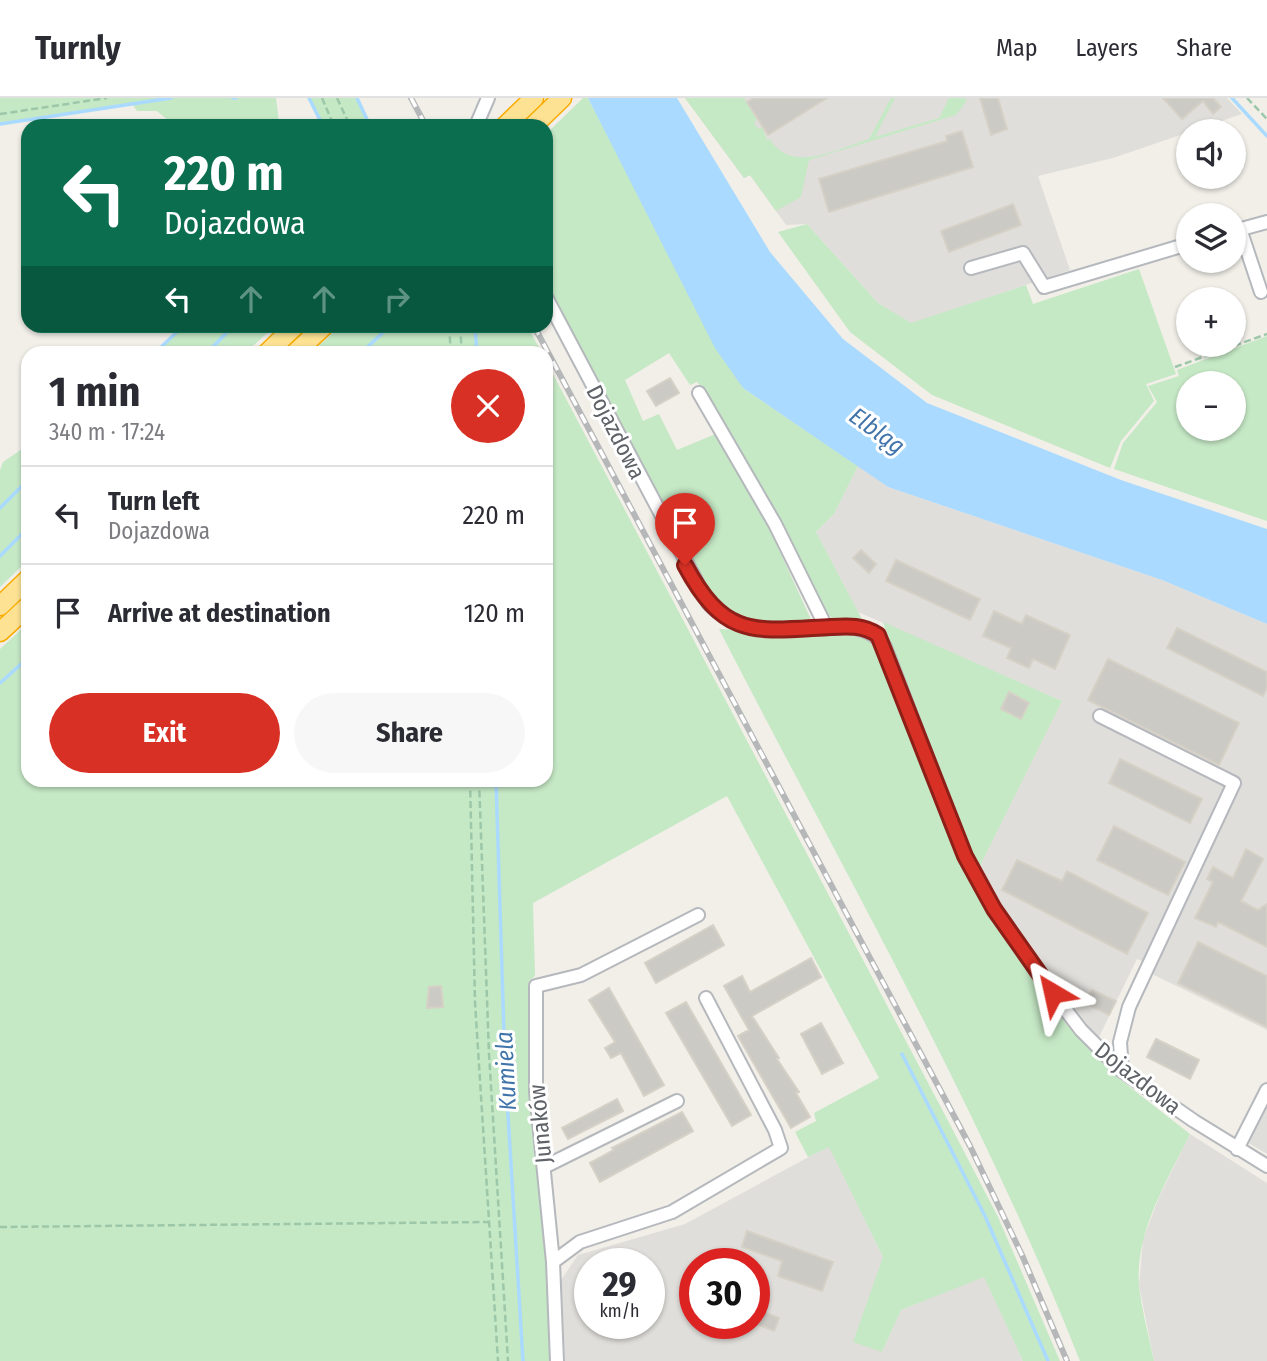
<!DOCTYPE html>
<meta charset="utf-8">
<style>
body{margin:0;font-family:"Fira Sans Condensed",sans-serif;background:#f7f7f7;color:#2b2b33;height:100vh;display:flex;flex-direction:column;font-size:26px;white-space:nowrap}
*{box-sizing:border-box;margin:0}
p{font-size:23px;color:#7c7c81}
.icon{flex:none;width:38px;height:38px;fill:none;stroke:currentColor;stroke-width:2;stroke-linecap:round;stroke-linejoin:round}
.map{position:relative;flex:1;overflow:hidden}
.sheet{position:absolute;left:21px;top:248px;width:532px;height:441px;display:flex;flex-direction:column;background:#fff;border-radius:21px;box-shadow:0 2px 5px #0004}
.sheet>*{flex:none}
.banner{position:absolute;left:21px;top:21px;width:532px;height:214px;border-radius:21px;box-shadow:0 2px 5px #0004;background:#0b6e4f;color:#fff;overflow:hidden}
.controls{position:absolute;left:1176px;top:21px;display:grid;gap:14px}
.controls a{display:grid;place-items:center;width:70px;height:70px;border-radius:50%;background:#fff;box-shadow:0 2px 5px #0004;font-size:35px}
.speed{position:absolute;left:574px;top:1150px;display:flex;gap:14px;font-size:35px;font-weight:700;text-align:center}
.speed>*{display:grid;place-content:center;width:91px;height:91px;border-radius:50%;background:#fff;box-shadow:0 2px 5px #0004;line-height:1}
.speed small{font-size:18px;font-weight:400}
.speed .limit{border:10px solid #d22;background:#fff;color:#111}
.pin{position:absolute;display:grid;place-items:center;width:60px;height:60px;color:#fff;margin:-72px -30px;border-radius:50% 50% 50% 0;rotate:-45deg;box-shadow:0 0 7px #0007}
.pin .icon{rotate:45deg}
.me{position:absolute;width:77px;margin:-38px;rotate:324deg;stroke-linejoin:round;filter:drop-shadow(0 0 5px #0008)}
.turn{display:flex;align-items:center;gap:24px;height:147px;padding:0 28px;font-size:32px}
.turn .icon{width:91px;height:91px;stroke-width:2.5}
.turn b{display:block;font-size:49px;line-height:60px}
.lanes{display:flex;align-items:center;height:66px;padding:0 28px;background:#0003;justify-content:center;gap:35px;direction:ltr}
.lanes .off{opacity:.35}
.round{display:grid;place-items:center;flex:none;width:74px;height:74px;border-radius:37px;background:#f7f7f7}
.summary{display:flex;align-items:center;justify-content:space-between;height:119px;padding:0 28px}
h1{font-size:42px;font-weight:700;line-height:52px}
.cta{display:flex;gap:14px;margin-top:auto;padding:14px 28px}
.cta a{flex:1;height:80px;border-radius:42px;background:#d93025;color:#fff;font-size:28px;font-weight:700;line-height:80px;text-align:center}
.cta a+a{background:#f7f7f7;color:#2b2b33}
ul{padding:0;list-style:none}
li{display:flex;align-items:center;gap:21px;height:98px;padding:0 28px;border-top:2px solid #e1e1e2}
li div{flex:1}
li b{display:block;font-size:26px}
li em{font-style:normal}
header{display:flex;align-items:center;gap:42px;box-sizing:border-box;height:98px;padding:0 35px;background:#fff;border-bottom:2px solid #e1e1e2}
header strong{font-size:33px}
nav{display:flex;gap:38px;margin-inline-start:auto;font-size:24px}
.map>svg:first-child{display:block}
.industrial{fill:#e0deda;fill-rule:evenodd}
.green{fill:#c5e8c5;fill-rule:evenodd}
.water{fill:#aadaff}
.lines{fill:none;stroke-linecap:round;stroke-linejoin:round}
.stream{stroke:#aadaff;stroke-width:3.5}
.building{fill:#cccac5;stroke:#d6d1c6;stroke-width:2}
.minor-casing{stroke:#b5b8bc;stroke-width:16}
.highway-casing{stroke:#f9ab00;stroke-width:21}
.path{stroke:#9cc7a9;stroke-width:2.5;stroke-dasharray:7 3.5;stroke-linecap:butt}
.minor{stroke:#fff;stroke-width:12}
.highway{stroke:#fde293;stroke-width:18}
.rail-casing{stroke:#b6b7b8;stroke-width:6}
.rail{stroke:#fff;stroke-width:3.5;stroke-dasharray:10;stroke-linecap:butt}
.route-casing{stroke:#8d1f18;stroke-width:18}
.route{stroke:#d93025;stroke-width:12}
.labels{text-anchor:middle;stroke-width:6;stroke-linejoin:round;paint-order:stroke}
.street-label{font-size:23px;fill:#5f6368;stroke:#fff}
.water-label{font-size:24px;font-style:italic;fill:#4174aa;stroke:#fff}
</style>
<header>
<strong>Turnly</strong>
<nav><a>Map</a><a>Layers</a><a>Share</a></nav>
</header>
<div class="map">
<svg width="1267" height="1263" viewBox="0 0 1267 1263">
<rect width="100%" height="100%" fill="#f1efe8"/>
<path class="industrial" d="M685,0H1227L1242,16L1113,60L1038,78L1070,172L911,226L878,205L807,126L786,127L750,77L744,80Z
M858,368L888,389L1162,482L1267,526V932L1152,876L1155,868L1137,861L1097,943L1039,870L977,774L1062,603L858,514L816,434L834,416Z
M1267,992V1056L1242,1041Z
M1190,1036L1267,1085V1263H1154L1139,1187L1143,1142L1159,1099Z
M829,1048L883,1159L882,1254L901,1212L984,1178L1023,1263H565L561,1182L578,1157L685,1126ZM590,1166H649V1225H590ZM695,1166H754V1225H695Z"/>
<path class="green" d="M0,0H276L279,24L267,22L251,28H175L157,13H137L133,7L0,26Z
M309,0H357L370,28H320L322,26Z
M583,0H588L743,290L858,368L834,416L816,434L863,523L834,522L824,513L710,299L697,284L690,287L669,255L625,282L643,323L659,316L677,352L718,335L758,406L813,526L750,527L713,506L546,194V36Z
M685,0H744L757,22L754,24L758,31L762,29L767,42L770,41C791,77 839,50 869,41L891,0H895L875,39L939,20L949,0H966V4L956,17L809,62L801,99L776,113L750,77L744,80Z
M807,126L878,205L911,225L1026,187L1033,206L1139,171L1176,276L1146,286L1154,303L1121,343L1110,370L932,297L850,234L778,134Z
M183,228H275L245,255H154Z
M340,228H527L542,255H311Z
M1267,238V423L1114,371L1123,345L1157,304L1148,288L1179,278L1177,272ZM1188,285H1234V331H1188Z
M546,263L944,1015L998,1119L1060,1263H1023L984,1179L901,1212L882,1254L853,1244L883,1159L829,1049L808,1059L795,1034L816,1023L814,1015L879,980L727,698L533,805L535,878L529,883L531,996L546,1136L551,1263H0V551L28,525V682H546Z
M28,347V462L0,489V372L3,364Z
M883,524L1062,603L977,774L955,724Z
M719,531L877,539L940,719L992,822L1066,926L1117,979L1190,1036C1167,1083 1135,1134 1139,1188C1142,1213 1149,1239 1154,1263H1080C980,1010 843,773 719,531Z"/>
<path class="water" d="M588,0H677L770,154L843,241L927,305L1121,382L1267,431V526L1162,482L888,389L743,290L715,250Z"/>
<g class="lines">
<path class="stream" d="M233,0H236
M309,0L323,28
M357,0L370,28
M1232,0L1267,38
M0,26L171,0
M475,228L477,256
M154,256L183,228
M206,256L233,228
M360,256L390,228
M0,410L28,382
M0,458L28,430
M0,585L28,560
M496,682L505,968L523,1263
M902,956L985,1118L1048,1263"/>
</g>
<path class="building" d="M754,0H827L768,37L747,4Z
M980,0H998L1007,31L991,37Z
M1163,0H1213L1221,9L1213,16L1203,3L1182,21Z
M962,33L973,69L829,114L819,81L947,43L946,38Z
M1013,106L1021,127L949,154L941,133Z
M670,280L679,295L656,308L647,293Z
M861,452L876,466L869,475L853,460Z
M896,462L980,501L970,522L886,483Z
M994,513L1022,526L1026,517L1070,537L1055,571L1033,561L1029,570L1007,560L1011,550L983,538Z
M1177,530L1267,574V590L1263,598L1167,550Z
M1108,561L1239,625L1219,667L1088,602Z
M1009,594L1029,605L1021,621L1001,611Z
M1120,661L1202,701L1190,725L1109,685Z
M1114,728L1185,764L1168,797L1097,762Z
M1246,751L1263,761L1241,803L1258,812L1267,806V849L1218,824L1216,829L1195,820L1213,784L1207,781L1213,769L1233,780Z
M1017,762L1062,783L1067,773L1148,815L1127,856L1002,792Z
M713,827L724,847L656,885L645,865Z
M1198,844L1267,878V929L1178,885Z
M811,860L821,879L752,918L779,960L777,961L799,994L796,995L810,1019L791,1030L738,938L749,932L724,888L742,878L750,894Z
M441,888L443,909L427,910L429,889Z
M609,890L664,987L644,998L621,955L611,960L605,950L615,944L589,902Z
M1092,892L1116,903L1109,917L1085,905Z
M686,904L751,1017L732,1028L666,915Z
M821,925L843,965L822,976L801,936Z
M1156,941L1199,962L1190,981L1147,959Z
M617,1001L623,1013L568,1041L562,1030Z
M682,1014L693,1033L600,1084L590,1065L614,1052L612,1050Z
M747,1133L833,1164L822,1193L778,1178L782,1163L742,1149Z
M754,1210L779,1220L774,1233L754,1225Z"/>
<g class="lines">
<defs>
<path id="minor" d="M476,28L488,0
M1240,131L1261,194
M1234,133L1267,124
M971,170L1023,155L1044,189L1188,146
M546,199L708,505C761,562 855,500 885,549L965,758L994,811L1039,877L1081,932L1122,973L1194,1023L1267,1068
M699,295L775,426L826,529
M1100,618L1234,685L1129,909L1120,944L1122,973
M1237,1051L1267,992
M544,1069L677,1003
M553,1164L580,1144L672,1114L781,1050L775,1032L706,900
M557,1263L553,1164L536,994V888L581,877L698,817"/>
<path id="highway" d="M505,28L534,0
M533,28L562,0
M266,256L295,228
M294,256L324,228
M0,508L28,481
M0,534L28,508"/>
</defs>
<use href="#minor" class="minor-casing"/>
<use href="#highway" class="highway-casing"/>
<path class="path" d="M322,0L334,28
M337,0L350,28
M1247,0L1267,21
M0,16L107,0
M449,228L451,256
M460,228L462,256
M1175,269L1267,236
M470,682L475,904L498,1263
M479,682L489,956L508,1263
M0,1129L489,1124"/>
<use href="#minor" class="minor"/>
<use href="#highway" class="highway"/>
<defs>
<path id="rail" d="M411,0L426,28
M534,228L970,1048L1022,1157L1067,1263"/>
</defs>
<use href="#rail" class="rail-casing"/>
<use href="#rail" class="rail"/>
</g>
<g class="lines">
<defs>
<path id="route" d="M685,467C725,542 755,533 831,529C848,528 863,527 878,537L965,758L994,811L1053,895"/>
</defs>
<use href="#route" class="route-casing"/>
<use href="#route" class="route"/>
</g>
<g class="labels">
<g class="street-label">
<text transform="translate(616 334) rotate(63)" y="8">Dojazdowa</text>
<text transform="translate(1138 980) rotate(38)" y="8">Dojazdowa</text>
<text transform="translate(540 1026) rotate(-95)" y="8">Junaków</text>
</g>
<g class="water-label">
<text transform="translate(877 333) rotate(36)" y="8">Elbląg</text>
<text transform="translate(506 973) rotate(-93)" y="8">Kumiela</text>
</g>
</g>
</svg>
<div class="controls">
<a><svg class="icon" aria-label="sound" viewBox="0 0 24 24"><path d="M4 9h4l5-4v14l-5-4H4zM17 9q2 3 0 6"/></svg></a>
<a><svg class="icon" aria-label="layers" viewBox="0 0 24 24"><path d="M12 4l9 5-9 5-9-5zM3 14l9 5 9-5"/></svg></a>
<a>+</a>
<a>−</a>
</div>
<div class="speed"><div>29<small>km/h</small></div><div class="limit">30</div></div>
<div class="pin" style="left:685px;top:467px;background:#d93025"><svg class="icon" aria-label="arrive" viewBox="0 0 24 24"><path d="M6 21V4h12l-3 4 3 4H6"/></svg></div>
<svg class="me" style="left:1053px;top:895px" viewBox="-20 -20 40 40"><path d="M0-17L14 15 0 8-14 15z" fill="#d93025" stroke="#fff" stroke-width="4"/></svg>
<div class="banner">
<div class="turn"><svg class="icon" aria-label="left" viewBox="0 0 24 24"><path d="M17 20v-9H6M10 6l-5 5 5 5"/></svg><div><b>220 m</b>Dojazdowa</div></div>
<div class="lanes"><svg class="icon" aria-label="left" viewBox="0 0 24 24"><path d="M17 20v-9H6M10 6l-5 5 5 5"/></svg><svg class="icon off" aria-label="ahead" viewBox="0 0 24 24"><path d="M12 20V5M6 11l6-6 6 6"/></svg><svg class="icon off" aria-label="ahead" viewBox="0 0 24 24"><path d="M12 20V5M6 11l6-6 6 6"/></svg><svg class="icon off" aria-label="right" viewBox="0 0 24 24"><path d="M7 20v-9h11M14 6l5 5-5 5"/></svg></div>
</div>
<section class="sheet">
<div class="summary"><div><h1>1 min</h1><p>340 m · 17:24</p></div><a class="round" style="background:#d93025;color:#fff"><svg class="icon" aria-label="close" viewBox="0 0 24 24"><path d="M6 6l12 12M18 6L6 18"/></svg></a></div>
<ul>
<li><svg class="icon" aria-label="left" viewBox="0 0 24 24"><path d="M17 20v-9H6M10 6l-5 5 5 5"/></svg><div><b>Turn left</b><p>Dojazdowa</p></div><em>220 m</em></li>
<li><svg class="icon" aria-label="arrive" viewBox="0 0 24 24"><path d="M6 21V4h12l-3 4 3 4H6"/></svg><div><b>Arrive at destination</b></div><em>120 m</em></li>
</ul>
<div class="cta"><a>Exit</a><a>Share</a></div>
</section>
</div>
